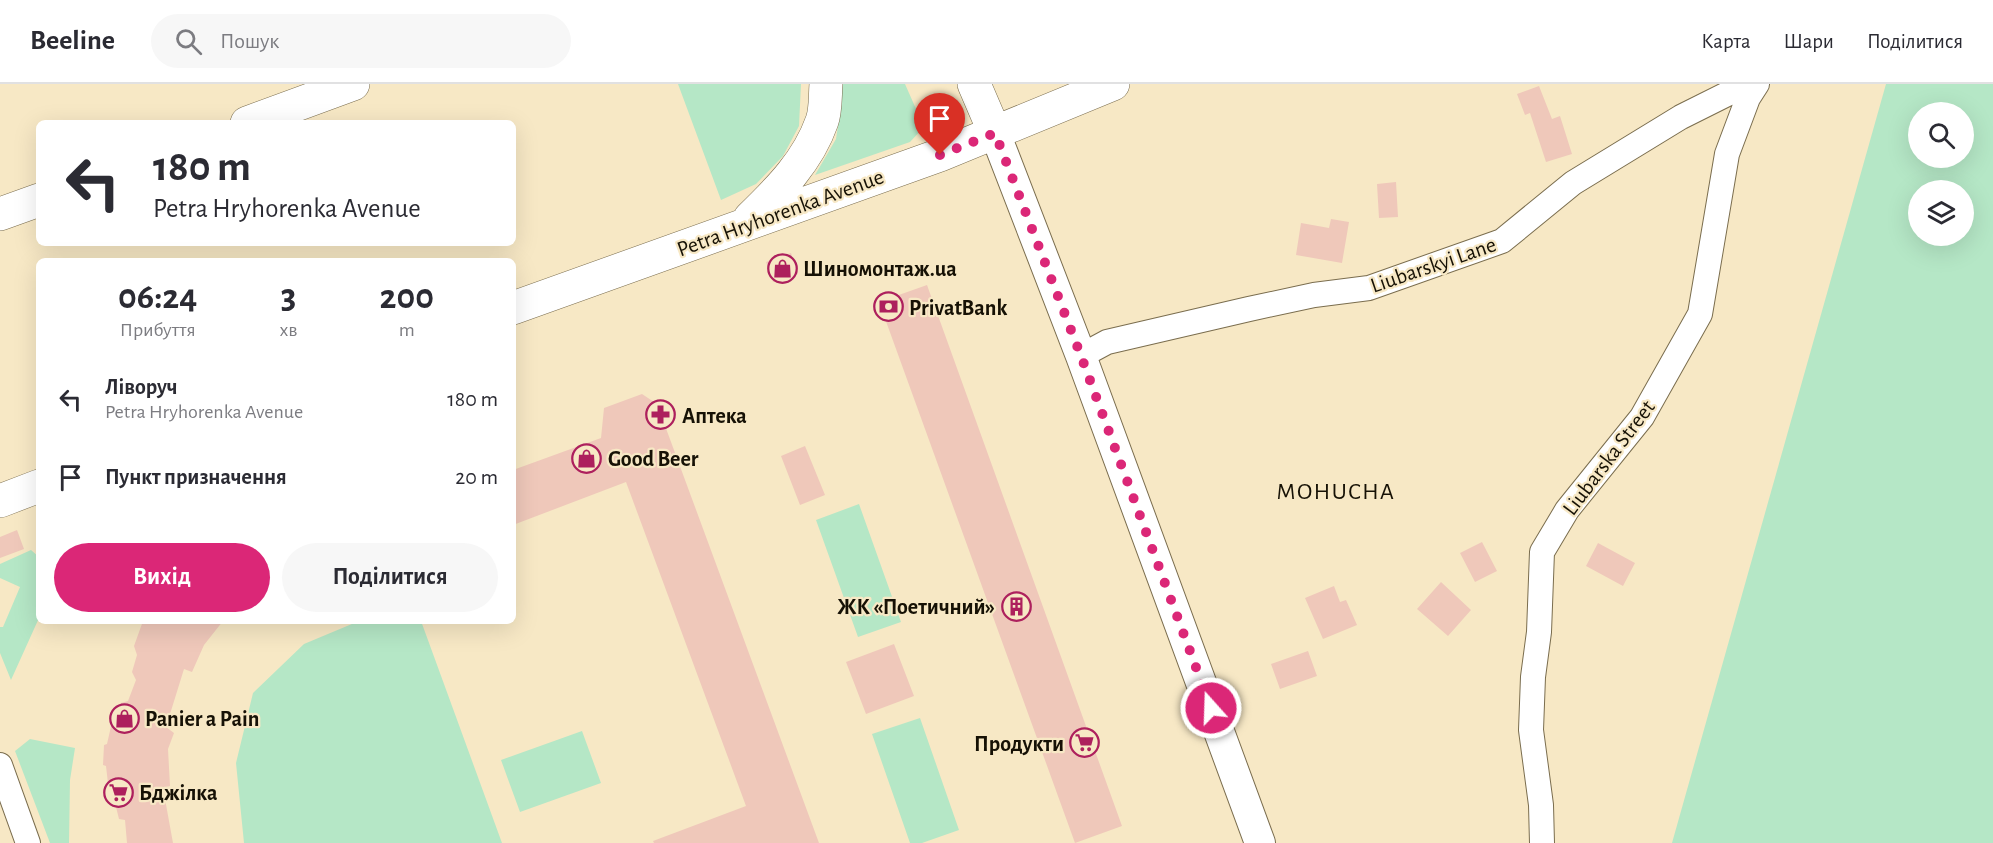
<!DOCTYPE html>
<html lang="uk">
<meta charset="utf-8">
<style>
body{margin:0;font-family:"Alegreya Sans",sans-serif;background:#f7f7f7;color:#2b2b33;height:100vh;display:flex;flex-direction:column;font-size:22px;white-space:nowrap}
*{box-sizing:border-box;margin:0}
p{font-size:20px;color:#7c7c81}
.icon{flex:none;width:33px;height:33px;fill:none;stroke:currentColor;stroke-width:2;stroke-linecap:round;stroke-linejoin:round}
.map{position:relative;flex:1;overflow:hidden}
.panel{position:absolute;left:36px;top:174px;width:480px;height:366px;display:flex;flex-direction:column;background:#fff;border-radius:9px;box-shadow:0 6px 24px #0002}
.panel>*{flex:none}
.hud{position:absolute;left:36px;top:36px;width:480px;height:126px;border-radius:9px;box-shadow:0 6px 24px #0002;background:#fff;color:#2b2b33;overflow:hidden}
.fabs{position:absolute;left:1908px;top:18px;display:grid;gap:12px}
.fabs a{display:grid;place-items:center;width:66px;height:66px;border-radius:50%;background:#fff;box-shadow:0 6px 24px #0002;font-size:30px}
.pin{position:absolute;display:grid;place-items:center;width:51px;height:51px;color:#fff;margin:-62px -26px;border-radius:50% 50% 50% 0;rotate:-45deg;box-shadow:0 0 6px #0007}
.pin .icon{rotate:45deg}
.me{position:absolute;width:66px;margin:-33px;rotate:340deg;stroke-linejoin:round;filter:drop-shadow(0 0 4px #0008)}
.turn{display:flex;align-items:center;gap:21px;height:126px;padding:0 18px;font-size:27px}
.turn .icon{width:78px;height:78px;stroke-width:2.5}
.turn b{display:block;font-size:42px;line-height:51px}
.eta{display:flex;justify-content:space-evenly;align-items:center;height:102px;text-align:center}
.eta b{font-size:36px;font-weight:700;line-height:42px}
.button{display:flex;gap:12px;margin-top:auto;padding:12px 18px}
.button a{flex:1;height:69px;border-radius:36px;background:#db2777;color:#fff;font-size:24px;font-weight:700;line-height:69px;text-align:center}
.button a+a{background:#f7f7f7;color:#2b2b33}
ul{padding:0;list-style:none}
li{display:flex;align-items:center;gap:18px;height:78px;padding:0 18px}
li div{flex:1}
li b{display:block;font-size:22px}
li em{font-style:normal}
header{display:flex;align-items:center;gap:36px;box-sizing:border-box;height:84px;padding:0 30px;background:#fff;border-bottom:2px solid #e1e1e2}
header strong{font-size:28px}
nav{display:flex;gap:33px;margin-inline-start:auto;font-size:21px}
.search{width:420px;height:54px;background:#f7f7f7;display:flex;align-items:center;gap:15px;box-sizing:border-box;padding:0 21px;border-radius:33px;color:#7c7c81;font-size:22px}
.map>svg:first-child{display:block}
.green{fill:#b5e7c6;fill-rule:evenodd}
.building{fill:#efc8ba}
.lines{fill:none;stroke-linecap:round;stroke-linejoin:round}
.minor-casing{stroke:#7a6d4e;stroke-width:26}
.tertiary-casing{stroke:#7a6d4e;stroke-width:32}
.secondary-casing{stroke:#7a6d4e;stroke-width:34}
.minor{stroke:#fff;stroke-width:24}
.tertiary{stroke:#fff;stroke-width:30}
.secondary{stroke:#fff;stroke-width:33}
.route{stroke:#db2777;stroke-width:10;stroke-dasharray:0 18}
.labels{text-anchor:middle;stroke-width:4.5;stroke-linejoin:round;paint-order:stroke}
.street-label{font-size:22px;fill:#161105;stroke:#f7e8c5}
.poi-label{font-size:22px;font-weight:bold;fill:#161105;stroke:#f7e8c5;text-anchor:start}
.neighbourhood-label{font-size:24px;letter-spacing:1.5px;fill:#161105;stroke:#f7e8c5}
</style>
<header>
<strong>Beeline</strong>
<div class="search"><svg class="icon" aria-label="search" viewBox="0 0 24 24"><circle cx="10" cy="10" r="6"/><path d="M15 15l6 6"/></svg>Пошук</div>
<nav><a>Карта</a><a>Шари</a><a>Поділитися</a></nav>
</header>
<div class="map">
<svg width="1993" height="759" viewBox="0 0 1993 759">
<rect width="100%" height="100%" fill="#f7e8c5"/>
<path class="green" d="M678,0H801L799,42L783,72L756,100L721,116Z
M840,0H905L924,43L910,58L815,91L836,55L841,22Z
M1886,0H1993V759H1672ZM1918,28H1964V74H1918ZM1964,106V152H1918V106Z
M859,420L901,538L858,553L816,436Z
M31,466L39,473V534L11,596L0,569V543H3L20,503L0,494V480Z
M359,537H421L502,759H244L236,679L253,609L304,560Z
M920,634L959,746L922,759H910L872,650Z
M582,647L601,699L520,728L501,676Z
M30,655L75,664L70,696L69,759H50L15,667Z"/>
<path class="building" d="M1539,2L1552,35L1560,32L1572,70L1546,78L1530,29L1525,31L1517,10Z
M1396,98L1398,133L1379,134L1377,100Z
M1331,135L1349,138L1342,179L1296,171L1301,139L1329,144Z
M791,169L798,190L773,198L766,178Z
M927,201L1122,742L1075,759L879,218Z
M642,310L657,320L819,759H654L653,757L746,722L626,398L513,441V386L601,354L604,324Z
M805,362L825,411L800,421L781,372Z
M17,446L24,465L0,474V453Z
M1482,458L1497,487L1475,498L1460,469Z
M1598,459L1635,479L1623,502L1586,482Z
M1441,498L1471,526L1448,552L1417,525Z
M1334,502L1340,518L1346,516L1357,541L1323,555L1305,514Z
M143,537H223L204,561L192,588L184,585L166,643L174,649L168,665L170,702L163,704L173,759H127L125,736L119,735L113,711L109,708L106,682L103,681L104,661L107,660L112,638L117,634L121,619L128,617L136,596L132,588L137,571L134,562Z
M894,560L914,612L866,630L846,578Z
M1308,567L1317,592L1280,605L1271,580Z"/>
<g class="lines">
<defs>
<path id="minor" d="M1081,272L1107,258L1249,225L1314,211L1369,204L1502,157L1573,99L1681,33L1747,0
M0,681L28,759
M1542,759L1541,721L1531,646L1533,593L1539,548L1542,468L1567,426L1642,333L1700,230L1727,70L1748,14L1757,0"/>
<path id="tertiary" d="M995,49L1081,272L1260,759"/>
<path id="secondary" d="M974,0L995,49
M247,39L353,0
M0,130L39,116
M750,134C779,106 808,77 822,37C826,26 825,12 826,0
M513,224L940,71L1113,0
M0,417L39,402"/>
</defs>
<use href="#minor" class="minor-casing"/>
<use href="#tertiary" class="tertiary-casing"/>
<use href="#secondary" class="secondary-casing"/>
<use href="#minor" class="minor"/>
<use href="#tertiary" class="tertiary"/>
<use href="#secondary" class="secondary"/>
</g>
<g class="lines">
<path class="route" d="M940,71L995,49L1081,272L1211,624"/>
</g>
<defs>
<symbol id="shop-ring" viewBox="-11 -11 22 22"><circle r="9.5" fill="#f7e8c5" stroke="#ad205d" stroke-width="1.5"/><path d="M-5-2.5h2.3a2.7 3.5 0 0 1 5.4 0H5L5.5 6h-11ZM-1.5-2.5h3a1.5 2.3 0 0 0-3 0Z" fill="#ad205d"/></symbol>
<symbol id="bank-ring" viewBox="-11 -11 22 22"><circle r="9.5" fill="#f7e8c5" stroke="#ad205d" stroke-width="1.5"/><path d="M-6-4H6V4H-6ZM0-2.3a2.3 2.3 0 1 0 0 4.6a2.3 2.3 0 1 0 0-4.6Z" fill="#ad205d"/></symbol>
<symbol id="pharmacy-ring" viewBox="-11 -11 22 22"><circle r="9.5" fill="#f7e8c5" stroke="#ad205d" stroke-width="1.5"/><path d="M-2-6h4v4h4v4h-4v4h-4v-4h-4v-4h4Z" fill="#ad205d"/></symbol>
<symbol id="building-ring" viewBox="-11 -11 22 22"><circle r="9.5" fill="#f7e8c5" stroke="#ad205d" stroke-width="1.5"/><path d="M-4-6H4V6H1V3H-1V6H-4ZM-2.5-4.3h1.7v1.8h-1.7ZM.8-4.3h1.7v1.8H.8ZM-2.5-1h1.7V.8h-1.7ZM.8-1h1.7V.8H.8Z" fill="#ad205d"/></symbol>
<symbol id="supermarket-ring" viewBox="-11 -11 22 22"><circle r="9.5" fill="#f7e8c5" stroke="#ad205d" stroke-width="1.5"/><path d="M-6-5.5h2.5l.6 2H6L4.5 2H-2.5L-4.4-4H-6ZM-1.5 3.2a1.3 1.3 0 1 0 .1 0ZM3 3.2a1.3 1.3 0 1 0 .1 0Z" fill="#ad205d"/></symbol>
</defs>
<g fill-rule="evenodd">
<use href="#shop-ring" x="766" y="168" width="33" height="33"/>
<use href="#bank-ring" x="872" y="206" width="33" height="33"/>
<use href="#pharmacy-ring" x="644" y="314" width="33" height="33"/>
<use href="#shop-ring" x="570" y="358" width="33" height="33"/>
<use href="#building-ring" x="1000" y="506" width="33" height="33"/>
<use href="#shop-ring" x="108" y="618" width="33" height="33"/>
<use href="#supermarket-ring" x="1068" y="642" width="33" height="33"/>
<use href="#supermarket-ring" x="102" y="692" width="33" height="33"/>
</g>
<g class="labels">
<g class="street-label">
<text transform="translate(780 128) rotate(-20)" y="8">Petra Hryhorenka Avenue</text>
<text transform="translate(1433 180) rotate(-19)" y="8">Liubarskyi Lane</text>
<text transform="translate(1608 373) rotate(-53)" y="8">Liubarska Street</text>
</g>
<g class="poi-label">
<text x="803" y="192">Шиномонтаж.ua</text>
<text x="909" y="231">PrivatBank</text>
<text x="682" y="339">Аптека</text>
<text x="608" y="382">Good Beer</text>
<text x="995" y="530" text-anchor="end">ЖК «Поетичний»</text>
<text x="145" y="642">Panier a Pain</text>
<text x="1064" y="667" text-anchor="end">Продукти</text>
<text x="139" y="716">Бджілка</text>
</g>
<g class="neighbourhood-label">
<text x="1336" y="415">MOHUCHA</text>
</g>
</g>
</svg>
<div class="fabs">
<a><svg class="icon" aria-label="search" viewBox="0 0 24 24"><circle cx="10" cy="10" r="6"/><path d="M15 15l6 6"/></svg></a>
<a><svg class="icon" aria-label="layers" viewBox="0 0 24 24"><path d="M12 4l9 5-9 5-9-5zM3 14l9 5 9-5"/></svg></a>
</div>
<div class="pin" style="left:940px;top:71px;background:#d93025"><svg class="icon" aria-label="arrive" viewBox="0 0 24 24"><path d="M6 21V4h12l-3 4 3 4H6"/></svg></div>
<svg class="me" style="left:1211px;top:624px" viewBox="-20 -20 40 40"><circle r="17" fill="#db2777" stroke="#fff" stroke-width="3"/><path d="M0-11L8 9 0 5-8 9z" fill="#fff"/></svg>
<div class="hud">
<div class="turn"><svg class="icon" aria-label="left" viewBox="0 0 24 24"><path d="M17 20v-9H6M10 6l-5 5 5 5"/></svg><div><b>180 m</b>Petra Hryhorenka Avenue</div></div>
</div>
<section class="panel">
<div class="eta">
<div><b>06:24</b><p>Прибуття</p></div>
<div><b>3</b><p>хв</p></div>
<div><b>200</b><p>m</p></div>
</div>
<ul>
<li><svg class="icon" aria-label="left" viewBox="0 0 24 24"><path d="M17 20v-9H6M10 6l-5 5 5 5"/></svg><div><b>Ліворуч</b><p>Petra Hryhorenka Avenue</p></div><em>180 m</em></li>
<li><svg class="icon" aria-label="arrive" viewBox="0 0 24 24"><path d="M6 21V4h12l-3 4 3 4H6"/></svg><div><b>Пункт призначення</b></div><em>20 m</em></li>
</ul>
<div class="button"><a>Вихід</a><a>Поділитися</a></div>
</section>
</div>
